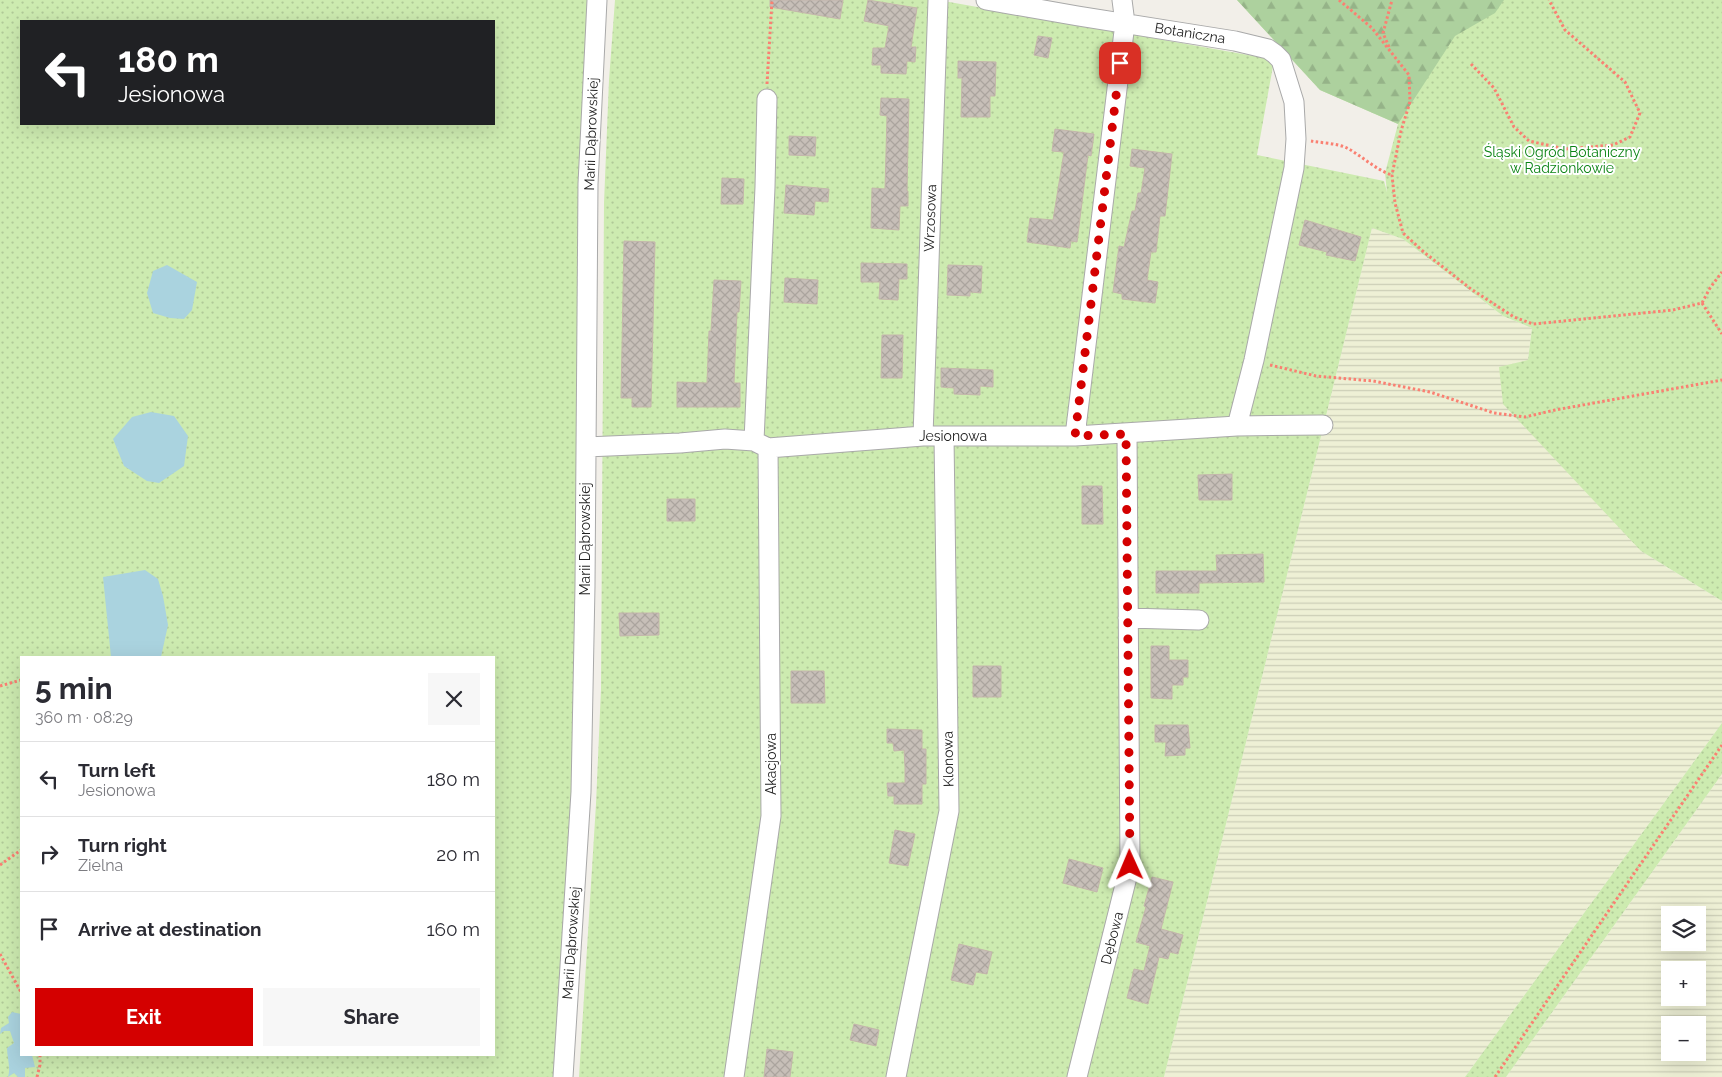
<!DOCTYPE html>
<meta charset="utf-8">
<style>
body{margin:0;font-family:Raleway,sans-serif;background:#f7f7f7;color:#2b2b33;height:100vh;display:flex;flex-direction:column;font-size:19px;white-space:nowrap}
*{box-sizing:border-box;margin:0}
p{font-size:16px;color:#7c7c81}
.icon{flex:none;width:28px;height:28px;fill:none;stroke:currentColor;stroke-width:2;stroke-linecap:round;stroke-linejoin:round}
.map{position:relative;flex:1;overflow:hidden}
.sheet{position:absolute;left:20px;top:656px;width:475px;height:400px;display:flex;flex-direction:column;background:#fff;border-radius:0px;box-shadow:0 5px 20px #0002}
.sheet>*{flex:none}
.guide{position:absolute;left:20px;top:20px;width:475px;height:105px;border-radius:0px;box-shadow:0 5px 20px #0002;background:#202124;color:#fff;overflow:hidden}
.tools{position:absolute;left:1661px;top:906px;display:grid;gap:10px}
.tools a{display:grid;place-items:center;width:45px;height:45px;border-radius:0px;background:#fff;box-shadow:0 5px 20px #0002;font-size:25px}
.pin{position:absolute;display:grid;place-items:center;width:42px;height:42px;color:#fff;margin:-21px;border-radius:10px;box-shadow:0 2px 8px #0006}
.me{position:absolute;width:55px;margin:-28px;rotate:359deg;stroke-linejoin:round;filter:drop-shadow(0 0 4px #0008)}
.turn{display:flex;align-items:center;gap:18px;height:105px;padding:0 15px;font-size:22px}
.turn .icon{width:65px;height:65px;stroke-width:2.5}
.turn b{display:block;font-size:35px;line-height:42px}
.round{display:grid;place-items:center;flex:none;width:52px;height:52px;border-radius:0px;background:#f7f7f7}
.summary{display:flex;align-items:center;justify-content:space-between;height:85px;padding:0 15px}
h1{font-size:30px;font-weight:700;line-height:38px}
.button{display:flex;gap:10px;margin-top:auto;padding:10px 15px}
.button a{flex:1;height:58px;border-radius:0px;background:#d40000;color:#fff;font-size:20px;font-weight:700;line-height:58px;text-align:center}
.button a+a{background:#f7f7f7;color:#2b2b33}
ul{padding:0;list-style:none}
li{display:flex;align-items:center;gap:15px;height:75px;padding:0 15px;border-top:1px solid #e1e1e2}
li div{flex:1}
li b{display:block;font-size:19px}
li em{font-style:normal}
.map>svg:first-child{display:block}
.farmland{fill:url(#farmland-rules);fill-rule:evenodd}
.grass{fill:url(#grass-dots);fill-rule:evenodd}
.forest{fill:url(#forest-firs)}
.water{fill:#aad3df}
.building{fill:url(#building-cross-hatch);stroke:#c4b6ab}
.lines{fill:none;stroke-linecap:round;stroke-linejoin:round}
.minor-casing{stroke:#a9a9a9;stroke-width:21}
.path{stroke:#fa8072;stroke-width:3;stroke-dasharray:2.5 2.5;stroke-linecap:butt}
.minor{stroke:#fff;stroke-width:19}
.route{stroke:#d40000;stroke-width:9;stroke-dasharray:0 16.2}
.labels{text-anchor:middle;stroke-width:4;stroke-linejoin:round;paint-order:stroke}
.street-label{font-size:14px;fill:#222;stroke:#fff}
.park-label{font-size:14px;fill:#0c8416;stroke:#fff}
</style>
<div class="map">
<svg width="1722" height="1077" viewBox="0 0 1722 1077">
<defs>
<pattern id="farmland-rules" width="6" height="5" patternUnits="userSpaceOnUse" patternTransform="scale(1.25)"><rect width="6" height="5" fill="#eef0d5"/><path d="M0 2.5h6" fill="none" stroke="#ccceb7"/></pattern>
<pattern id="grass-dots" width="8" height="8" patternUnits="userSpaceOnUse" patternTransform="scale(1.25)"><rect width="8" height="8" fill="#cdebb0"/><path d="M2 2h.1M6 6h.1" fill="none" stroke="#b0c997" stroke-width="1.8" stroke-linecap="round"/></pattern>
<pattern id="forest-firs" width="22" height="20" patternUnits="userSpaceOnUse" patternTransform="scale(1.25)"><rect width="22" height="20" fill="#add19e"/><path d="M5 1l3.5 6h-7zM16 11l3.5 6h-7z" fill="#95b388"/></pattern>
<pattern id="building-cross-hatch" width="8" height="8" patternUnits="userSpaceOnUse" patternTransform="scale(1.25)"><rect width="8" height="8" fill="#c7bfb8"/><path d="M0 0l8 8M0 8l8-8" fill="none" stroke="#aba49e"/></pattern>
</defs>
<rect width="100%" height="100%" fill="#f2efe9"/>
<path class="farmland" d="M1372,228L1403,239L1503,316L1532,328L1528,360L1641,551L1722,601V723L1465,1077H1164Z
M1722,774V1077H1506ZM1670,915H1698V942H1670ZM1670,970H1698V998H1670ZM1670,1025H1698V1052H1670Z"/>
<path class="grass" d="M0,0H587L580,197L574,758L553,1077H0ZM21,21H494V124H21ZM21,658H494V1055H21Z
M615,0H938L1265,58L1273,66L1257,155L1384,181L1387,192L1385,173L1398,124L1320,90L1237,0H1722V601L1641,551L1503,404L1499,367L1528,360L1532,328L1503,316L1403,239L1372,228L1164,1077H579L596,804L601,689L604,203L609,80Z
M1722,723V774L1506,1077H1465Z"/>
<path class="forest" d="M1237,0H1504L1495,13L1455,36L1398,124L1320,90Z"/>
<path class="water" d="M167,265L197,282L192,310L184,319L170,318L153,313L147,293L153,271Z
M151,412L174,416L188,436L184,466L159,483L147,481L124,466L113,439L132,417Z
M145,570L158,579L163,596L168,625L161,657H111L103,577Z
M12,1012L21,1014V1055H32L35,1067L25,1068V1077H18L14,1073L8,1077C11,1068 7,1057 7,1048L14,1043L10,1031H4L0,1034L1,1028L9,1023L8,1017Z"/>
<path class="building" d="M770,0H843L840,19L770,7Z
M868,0L917,8L911,47H916L915,62L907,61L906,74L881,73V65H872L873,48H885L889,26L864,21Z
M1038,36L1052,38L1048,58L1034,55Z
M958,61L996,62L995,96H990V117H961L962,78H958Z
M881,98L909,99L907,191H908V206H900L899,230L871,228L872,188L885,189L887,116L880,115Z
M1055,129L1094,134L1091,156L1088,155L1077,242L1071,241L1070,248L1027,242L1030,218L1053,220L1064,152L1052,151Z
M789,136L816,137L815,156L789,155Z
M1132,149L1172,154L1165,216H1160L1156,252H1151L1147,280L1158,282L1155,303L1122,299V294L1113,292L1119,246L1124,247L1132,211H1135L1138,193H1141L1145,168L1130,166Z
M722,178L744,179L743,204H721Z
M786,185L829,189L828,202L815,201L814,215L784,213Z
M1305,220L1361,237L1355,261L1326,255L1327,252L1299,245Z
M624,241L655,242L651,407H632V398H621Z
M861,263L907,264V279H899L898,300L879,299L880,282H861Z
M948,265L982,266L981,293L970,292V296L947,295Z
M785,278L818,280L817,304L784,302Z
M714,280L741,281L739,312H737L734,383H740V407H677V382L707,383L709,331H711Z
M882,335H903L902,378H881Z
M941,368L993,370V387L980,386V395L954,394V388L941,387Z
M1232,474V500H1199L1198,475Z
M1082,486H1102L1103,524H1082Z
M667,499H695V521H667Z
M1263,554L1264,582L1199,583V593H1156V571H1217L1216,555Z
M619,613H659V635L620,636Z
M1151,646H1169V660H1188V677H1183V685H1172V699L1151,698Z
M973,666H1001V697H973Z
M791,671H824L825,703H791Z
M1155,725H1188L1190,748H1185V755L1165,756L1166,742H1155Z
M887,729L922,730V749H926V784H922V804H894V796H888L887,783H905V767L904,750L894,751L893,743H887Z
M895,830L915,834L908,866L889,863Z
M1069,859L1103,868L1097,892L1063,883Z
M1152,877L1173,882L1161,929L1183,935L1178,954L1170,952L1168,959L1159,957L1148,1004L1127,998L1134,969L1144,971L1150,946L1136,942L1146,907L1144,906Z
M959,944L992,952L987,974L976,972L973,985L951,980Z
M854,1024L879,1030L876,1046L850,1040Z
M767,1049L793,1052L790,1077H764Z"/>
<g class="lines">
<defs>
<path id="minor" d="M986,0L1078,16L1235,41L1268,49L1275,54L1281,60L1294,102L1296,139L1294,168L1254,360L1237,426
M923,436L938,0
M1075,436L1125,23L1122,0
M754,441L765,187L767,99
M586,447L680,443L725,439L754,441L768,448L923,436H1075L1237,426L1323,425
M1128,618L1199,620
M563,1077L581,792L585,586L588,184L597,0
M734,1077L771,816L768,448
M896,1077L949,811L944,436
M1077,1077L1130,865L1127,434"/>
</defs>
<use href="#minor" class="minor-casing"/>
<path class="path" d="M1339,0L1372,28L1409,75L1410,102L1401,131L1392,175L1395,203L1403,233L1425,253L1471,289L1514,317L1533,324L1673,310L1702,303L1710,288L1722,272
M1389,47L1383,33L1392,0
M1471,64L1494,88L1514,127L1529,141L1565,149L1613,145L1630,137L1640,113L1625,82L1565,30L1549,0
M767,84L772,0
M1311,141C1322,143 1336,143 1347,148C1362,156 1376,170 1392,175
M1702,303L1722,334
M1270,365L1316,376L1373,381L1430,392L1494,413L1525,417L1555,410L1722,380
M0,686L21,680
M0,865L21,850
M0,954L21,992
M37,1077L40,1065V1055
M1495,1077L1722,745"/>
<use href="#minor" class="minor"/>
</g>
<g class="lines">
<path class="route" d="M1120,63L1075,436L1126,434L1130,865"/>
</g>
<g class="labels">
<g class="street-label">
<text transform="translate(1190 33) rotate(9)" y="5">Botaniczna</text>
<text transform="translate(591 134) rotate(-88)" y="5">Marii Dąbrowskiej</text>
<text transform="translate(930 218) rotate(-88)" y="5">Wrzosowa</text>
<text x="953" y="441">Jesionowa</text>
<text transform="translate(585 539) rotate(-90)" y="5">Marii Dąbrowskiej</text>
<text transform="translate(948 759) rotate(-91)" y="5">Klonowa</text>
<text transform="translate(771 764) rotate(-90)" y="5">Akacjowa</text>
<text transform="translate(1112 938) rotate(-76)" y="5">Dębowa</text>
<text transform="translate(571 943) rotate(-86)" y="5">Marii Dąbrowskiej</text>
</g>
<g class="park-label">
<text x="1562" y="157">Śląski Ogród Botaniczny<tspan x="1562" dy="16">w Radzionkowie</tspan></text>
</g>
</g>
</svg>
<div class="tools">
<a><svg class="icon" aria-label="layers" viewBox="0 0 24 24"><path d="M12 4l9 5-9 5-9-5zM3 14l9 5 9-5"/></svg></a>
<a>+</a>
<a>−</a>
</div>
<div class="pin" style="left:1120px;top:63px;background:#d93025"><svg class="icon" aria-label="arrive" viewBox="0 0 24 24"><path d="M6 21V4h12l-3 4 3 4H6"/></svg></div>
<svg class="me" style="left:1130px;top:865px" viewBox="-20 -20 40 40"><path d="M0-17L14 15 0 8-14 15z" fill="#d40000" stroke="#fff" stroke-width="4"/></svg>
<div class="guide">
<div class="turn"><svg class="icon" aria-label="left" viewBox="0 0 24 24"><path d="M17 20v-9H6M10 6l-5 5 5 5"/></svg><div><b>180 m</b>Jesionowa</div></div>
</div>
<section class="sheet">
<div class="summary"><div><h1>5 min</h1><p>360 m · 08:29</p></div><a class="round"><svg class="icon" aria-label="close" viewBox="0 0 24 24"><path d="M6 6l12 12M18 6L6 18"/></svg></a></div>
<ul>
<li><svg class="icon" aria-label="left" viewBox="0 0 24 24"><path d="M17 20v-9H6M10 6l-5 5 5 5"/></svg><div><b>Turn left</b><p>Jesionowa</p></div><em>180 m</em></li>
<li><svg class="icon" aria-label="right" viewBox="0 0 24 24"><path d="M7 20v-9h11M14 6l5 5-5 5"/></svg><div><b>Turn right</b><p>Zielna</p></div><em>20 m</em></li>
<li><svg class="icon" aria-label="arrive" viewBox="0 0 24 24"><path d="M6 21V4h12l-3 4 3 4H6"/></svg><div><b>Arrive at destination</b></div><em>160 m</em></li>
</ul>
<div class="button"><a>Exit</a><a>Share</a></div>
</section>
</div>
